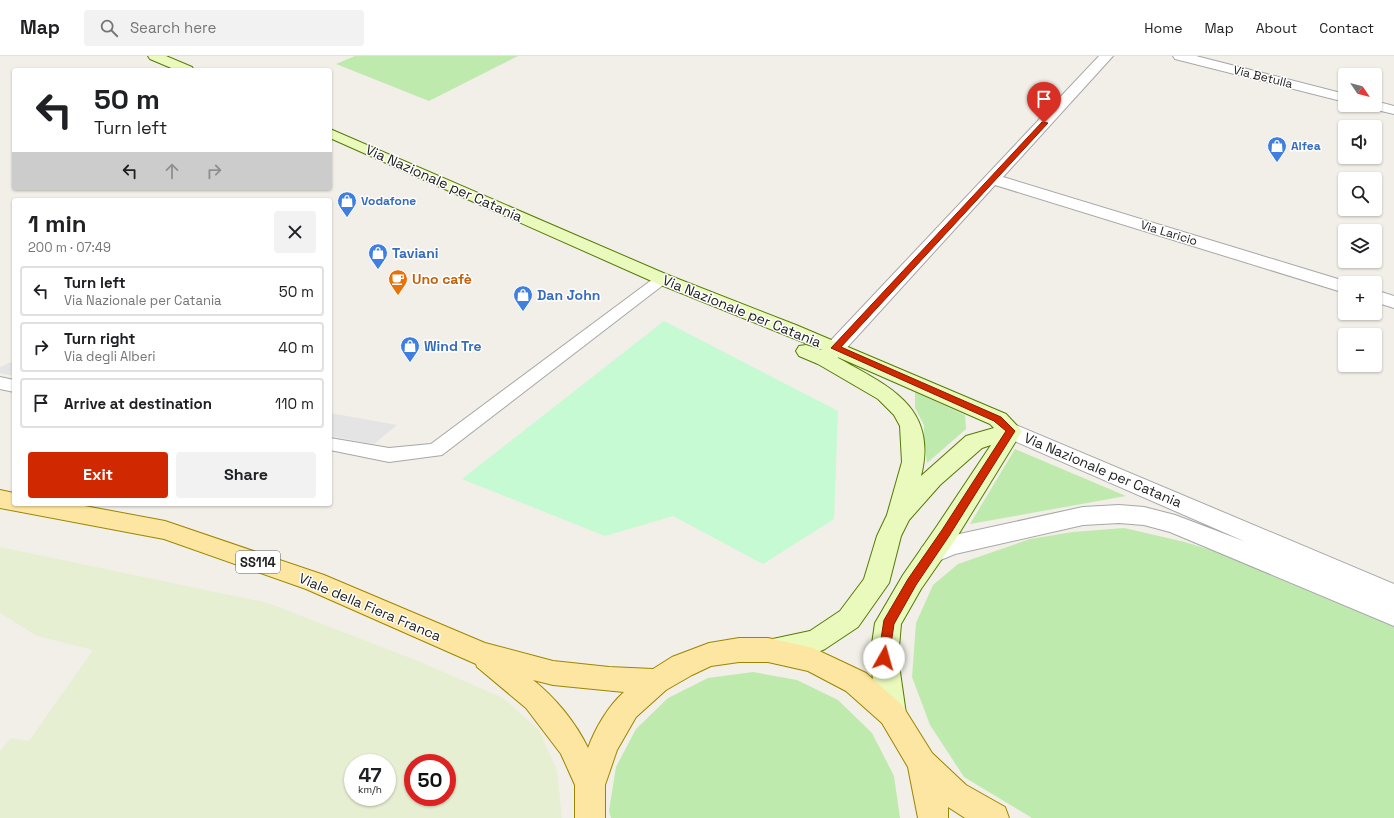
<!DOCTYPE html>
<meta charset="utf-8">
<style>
body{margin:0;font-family:"Space Grotesk",sans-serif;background:#f2f2f2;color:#202124;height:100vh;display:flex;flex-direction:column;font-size:15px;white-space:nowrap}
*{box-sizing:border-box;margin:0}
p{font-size:13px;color:#757577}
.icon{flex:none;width:22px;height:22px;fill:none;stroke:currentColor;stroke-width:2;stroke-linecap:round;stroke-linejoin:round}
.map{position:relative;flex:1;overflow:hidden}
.panel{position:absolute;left:12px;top:142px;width:320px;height:308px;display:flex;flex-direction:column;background:#fff;border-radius:4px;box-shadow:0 1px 3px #0004}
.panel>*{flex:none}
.top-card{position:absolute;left:12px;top:12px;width:320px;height:122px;border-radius:4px;box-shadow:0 1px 3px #0004;background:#fff;color:#202124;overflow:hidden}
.needle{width:26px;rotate:125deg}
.fabs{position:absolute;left:1338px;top:12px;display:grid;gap:8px}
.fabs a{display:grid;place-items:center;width:44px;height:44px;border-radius:4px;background:#fff;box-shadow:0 1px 3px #0004;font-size:20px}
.speed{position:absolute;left:344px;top:698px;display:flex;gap:8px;font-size:20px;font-weight:700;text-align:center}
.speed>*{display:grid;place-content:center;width:52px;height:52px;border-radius:50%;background:#fff;box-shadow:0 1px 3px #0004;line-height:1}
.speed small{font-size:10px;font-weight:400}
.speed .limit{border:6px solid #d22;background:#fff;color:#111}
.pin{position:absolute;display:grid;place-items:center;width:34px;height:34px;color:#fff;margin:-41px -17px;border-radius:50% 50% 50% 0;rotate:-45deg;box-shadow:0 0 4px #0007}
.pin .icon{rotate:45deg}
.me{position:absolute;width:44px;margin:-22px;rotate:7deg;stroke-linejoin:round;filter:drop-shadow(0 0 3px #0008)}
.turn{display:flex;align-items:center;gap:14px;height:84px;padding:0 16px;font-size:18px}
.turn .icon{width:52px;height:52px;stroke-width:2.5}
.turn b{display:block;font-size:28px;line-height:34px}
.lanes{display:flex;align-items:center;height:38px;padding:0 16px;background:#0003;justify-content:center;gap:20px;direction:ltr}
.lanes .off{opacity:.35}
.round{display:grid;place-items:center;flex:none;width:42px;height:42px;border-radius:4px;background:#f2f2f2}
.overview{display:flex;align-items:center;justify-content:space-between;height:68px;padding:0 16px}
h1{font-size:24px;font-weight:800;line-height:30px}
.action{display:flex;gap:8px;margin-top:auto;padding:8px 16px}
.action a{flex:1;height:46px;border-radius:4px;background:#d02901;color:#fff;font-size:16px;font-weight:800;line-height:46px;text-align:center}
.action a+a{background:#f2f2f2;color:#202124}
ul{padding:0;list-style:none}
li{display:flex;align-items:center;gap:12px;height:50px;margin:0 8px 6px;padding:0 8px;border:2px solid #e0e0e0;border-radius:4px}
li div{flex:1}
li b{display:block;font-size:15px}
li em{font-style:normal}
header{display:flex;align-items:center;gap:24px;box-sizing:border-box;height:56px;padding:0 20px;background:#fff;border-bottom:1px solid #e0e0e0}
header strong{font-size:19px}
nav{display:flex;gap:22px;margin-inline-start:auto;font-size:14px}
.search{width:280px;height:36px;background:#f2f2f2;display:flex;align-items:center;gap:10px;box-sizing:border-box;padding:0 14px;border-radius:4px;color:#757577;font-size:15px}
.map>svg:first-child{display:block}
.farmland{fill:#e7efd2;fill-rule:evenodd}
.grass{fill:#bfeaad}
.park{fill:#c5fad3}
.parking{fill:#e4e4e4}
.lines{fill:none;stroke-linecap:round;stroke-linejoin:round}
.service-casing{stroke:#a7a7a7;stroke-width:2}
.minor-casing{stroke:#a7a7a7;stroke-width:2}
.tertiary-casing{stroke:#a7a7a7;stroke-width:2}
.secondary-casing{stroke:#567905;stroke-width:2}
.primary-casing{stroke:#9c8600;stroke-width:2}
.service{fill:#fff;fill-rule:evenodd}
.minor{fill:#fff;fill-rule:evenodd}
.tertiary{fill:#fff;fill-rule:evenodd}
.secondary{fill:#eafabc;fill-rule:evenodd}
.primary{fill:#fce6a1;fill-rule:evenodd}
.route{fill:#d02901;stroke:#871b01}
.labels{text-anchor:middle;stroke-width:3;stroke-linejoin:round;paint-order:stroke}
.far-street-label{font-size:12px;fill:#202020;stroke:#fff}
.far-shop-label{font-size:12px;font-weight:bold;fill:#366cbe;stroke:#fff;text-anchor:start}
.shield{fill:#fff;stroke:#636363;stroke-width:1}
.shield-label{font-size:13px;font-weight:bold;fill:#202020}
.street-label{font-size:14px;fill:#202020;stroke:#fff}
.shop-label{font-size:14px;font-weight:bold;fill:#366cbe;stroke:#fff;text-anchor:start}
.food-label{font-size:14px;font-weight:bold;fill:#c56008;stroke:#fff;text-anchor:start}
</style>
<header>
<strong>Map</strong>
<div class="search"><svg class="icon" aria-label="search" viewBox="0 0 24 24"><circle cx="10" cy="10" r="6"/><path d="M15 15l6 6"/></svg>Search here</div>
<nav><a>Home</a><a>Map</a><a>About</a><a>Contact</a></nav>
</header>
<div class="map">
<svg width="1394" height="762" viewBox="0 0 1394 762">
<rect width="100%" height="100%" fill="#f1efe7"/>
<path class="farmland" d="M0,491L268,547L418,605L503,642L539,674L557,715L562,762H0V695L11,682L29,685L93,594L37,580L0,557ZM353,707H387V741H353ZM413,707H447V741H413Z"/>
<path class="grass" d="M355,0H518L429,45L336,8Z
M915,336L965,359L966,373L927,407L924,385V369L915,352Z
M1015,393L1126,440L970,468Z
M1124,472L1185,486L1217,496L1394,571V762H1032L964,721L930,669L912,621L916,567L933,529L958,508L1030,483L1073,476Z
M753,616L797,624L838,644L872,677L894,720L900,762H611L609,755L616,711L636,673L668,642L708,622Z"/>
<path class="park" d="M664,265L838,355L834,463L763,508L673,460L605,480L462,423Z"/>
<path class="parking" d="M14,305V320L0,317V311Z
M330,357L397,369L374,388L330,380Z"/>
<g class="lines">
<defs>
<path id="service" d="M662,219L667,220L669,223L667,226L442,399L389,406L330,394V382L389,392L431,388L657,220Z
M0,321L14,324V336L0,333Z"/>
<path id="minor" d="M1099,0H1113L1003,121L1351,227H1345V237L995,129L832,308L825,310L818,308L815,303L818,298Z
M1173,0H1196L1345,38V46L1175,3Z
M1375,45L1394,50V58L1368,52L1366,49H1375Z
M1375,234L1394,240V252L1375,246Z"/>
<path id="tertiary" d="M1011,367L1394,528V570L1170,476L1144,469L1119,467L1083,469L955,498L931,508L922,505L919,498L922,491L941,482L1083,451L1119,449L1144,451L1175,459L1246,486L1003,380L1000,375L1003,370Z"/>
<path id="secondary" d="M148,0H166L192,11L194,14H176L150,3Z
M330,73L668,219L796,269L1006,358L1022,375L1019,380L955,484L921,533L901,568L898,602L906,658L902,667L892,671L882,667L878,658L870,602L875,567L903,519L937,470L991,389L982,392L940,429L909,464L901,480L889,527L858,571L825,593L816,597L768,606L758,602L755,594L758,586L810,575L840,555L864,523L877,480L887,459L902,406L900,370L894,359L878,343L818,308L799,300L796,295L799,290L806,289L825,295L656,227L330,82ZM833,299L990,368L994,372L966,380L921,420C939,348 885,329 833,299Z"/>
<path id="primary" d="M0,434L14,437V448H74L165,465L324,519L485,587L553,605L609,611L653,613L672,601L709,587L739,582H768L813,592L866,617L902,649L932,697L966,729L1005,751L1009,762H965L948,751V762H918L908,711L882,667L846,635L808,615L768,606H739L711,610L692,619L666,634L636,661L617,694L605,729V762H575V729L561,698L526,652L477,611L476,608L306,533L164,483L0,452ZM533,624L553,629L624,636C608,650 595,673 588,692C576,667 555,641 533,624Z"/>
</defs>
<use href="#service" class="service-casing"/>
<use href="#minor" class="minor-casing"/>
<use href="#tertiary" class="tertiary-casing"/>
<use href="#secondary" class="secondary-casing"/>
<use href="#primary" class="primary-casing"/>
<use href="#service" class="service"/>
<use href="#minor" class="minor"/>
<use href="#tertiary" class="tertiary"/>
<use href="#secondary" class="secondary"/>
<use href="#primary" class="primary"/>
</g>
<path class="route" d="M1042,66L1048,67L841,291L1001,361L1015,375L949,480L916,529L894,568L889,602L888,605L884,607L880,605L878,602L884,564L908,523L942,474L1006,375L994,365L831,292Z"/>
<defs>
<symbol id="shop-pin" viewBox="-11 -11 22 30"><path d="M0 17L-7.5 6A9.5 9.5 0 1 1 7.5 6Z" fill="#3f7fe0" stroke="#fff"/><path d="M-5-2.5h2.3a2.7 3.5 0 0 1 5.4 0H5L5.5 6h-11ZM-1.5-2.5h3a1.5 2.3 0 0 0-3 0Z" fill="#fff"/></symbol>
<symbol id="cafe-pin" viewBox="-11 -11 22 30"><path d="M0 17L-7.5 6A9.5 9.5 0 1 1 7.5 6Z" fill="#e8710a" stroke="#fff"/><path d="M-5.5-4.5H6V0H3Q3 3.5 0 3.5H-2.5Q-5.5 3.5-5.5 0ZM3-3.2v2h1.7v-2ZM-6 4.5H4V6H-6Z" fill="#fff"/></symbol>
</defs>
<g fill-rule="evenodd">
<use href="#shop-pin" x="1266" y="79" width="22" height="30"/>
<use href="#shop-pin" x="336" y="134" width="22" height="30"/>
<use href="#shop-pin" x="367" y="186" width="22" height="30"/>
<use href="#cafe-pin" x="387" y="212" width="22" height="30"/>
<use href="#shop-pin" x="512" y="228" width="22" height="30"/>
<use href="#shop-pin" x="399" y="279" width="22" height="30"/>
</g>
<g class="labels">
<g class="far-street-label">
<text transform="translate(1263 21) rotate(14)" y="4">Via Betulla</text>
<text transform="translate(1169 177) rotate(17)" y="4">Via Laricio</text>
</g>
<g class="far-shop-label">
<text x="1291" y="94">Alfea</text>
<text x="361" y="149">Vodafone</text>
</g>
<rect class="shield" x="236" y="495" width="44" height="22" rx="3"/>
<g class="shield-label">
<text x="258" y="511">SS114</text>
</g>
<g class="street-label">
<text transform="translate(444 127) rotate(24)" y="5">Via Nazionale per Catania</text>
<text transform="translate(742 255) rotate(22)" y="5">Via Nazionale per Catania</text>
<text transform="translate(1103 414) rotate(23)" y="5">Via Nazionale per Catania</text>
<text transform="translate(370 551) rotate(23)" y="5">Viale della Fiera Franca</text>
</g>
<g class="shop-label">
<text x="392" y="202">Taviani</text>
<text x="537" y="244">Dan John</text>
<text x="424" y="295">Wind Tre</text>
</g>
<g class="food-label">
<text x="412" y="228">Uno cafè</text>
</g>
</g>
</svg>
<div class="fabs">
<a><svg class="needle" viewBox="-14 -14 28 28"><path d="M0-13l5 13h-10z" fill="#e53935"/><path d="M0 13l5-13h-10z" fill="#757577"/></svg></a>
<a><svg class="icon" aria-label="sound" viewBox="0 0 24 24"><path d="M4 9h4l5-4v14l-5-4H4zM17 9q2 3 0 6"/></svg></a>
<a><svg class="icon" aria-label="search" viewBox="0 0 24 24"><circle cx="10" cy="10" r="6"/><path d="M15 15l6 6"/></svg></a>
<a><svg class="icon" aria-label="layers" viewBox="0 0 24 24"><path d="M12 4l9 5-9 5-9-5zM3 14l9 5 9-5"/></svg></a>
<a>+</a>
<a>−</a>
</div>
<div class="speed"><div>47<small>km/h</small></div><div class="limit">50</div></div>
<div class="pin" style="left:1044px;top:67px;background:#d93025"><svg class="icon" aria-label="arrive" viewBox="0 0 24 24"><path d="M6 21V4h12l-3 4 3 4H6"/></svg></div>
<svg class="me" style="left:884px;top:602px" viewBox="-20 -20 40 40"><circle r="19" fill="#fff"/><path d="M0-13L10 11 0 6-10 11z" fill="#d02901"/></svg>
<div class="top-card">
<div class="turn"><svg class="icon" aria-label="left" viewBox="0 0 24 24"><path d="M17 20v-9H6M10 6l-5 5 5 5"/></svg><div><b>50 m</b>Turn left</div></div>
<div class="lanes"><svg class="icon" aria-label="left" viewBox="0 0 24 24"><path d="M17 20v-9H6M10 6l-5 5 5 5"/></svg><svg class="icon off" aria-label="ahead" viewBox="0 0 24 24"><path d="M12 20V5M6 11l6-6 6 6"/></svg><svg class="icon off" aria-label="right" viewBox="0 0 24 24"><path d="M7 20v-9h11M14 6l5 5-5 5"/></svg></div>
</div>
<section class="panel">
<div class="overview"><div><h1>1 min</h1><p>200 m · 07:49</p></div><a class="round"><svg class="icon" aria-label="close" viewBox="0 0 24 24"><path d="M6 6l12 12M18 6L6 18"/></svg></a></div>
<ul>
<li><svg class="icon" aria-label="left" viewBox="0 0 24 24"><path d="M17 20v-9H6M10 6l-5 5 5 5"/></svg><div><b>Turn left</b><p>Via Nazionale per Catania</p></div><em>50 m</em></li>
<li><svg class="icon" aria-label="right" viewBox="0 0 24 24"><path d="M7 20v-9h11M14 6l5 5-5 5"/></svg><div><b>Turn right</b><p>Via degli Alberi</p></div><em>40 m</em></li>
<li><svg class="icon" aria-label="arrive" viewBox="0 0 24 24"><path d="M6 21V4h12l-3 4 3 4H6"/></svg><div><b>Arrive at destination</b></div><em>110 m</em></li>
</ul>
<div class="action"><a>Exit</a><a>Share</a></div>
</section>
</div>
